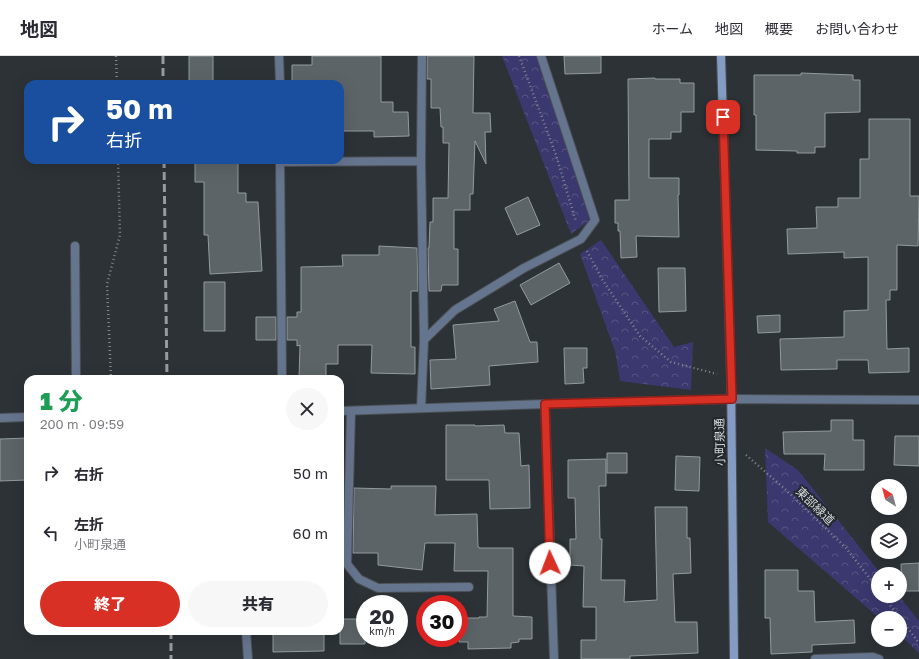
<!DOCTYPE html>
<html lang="ja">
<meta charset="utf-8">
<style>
body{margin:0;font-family:"Golos Text","Noto Sans JP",sans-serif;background:#f7f7f7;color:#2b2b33;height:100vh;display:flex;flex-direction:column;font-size:15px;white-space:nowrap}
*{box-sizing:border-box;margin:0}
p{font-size:13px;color:#7c7c81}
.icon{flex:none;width:22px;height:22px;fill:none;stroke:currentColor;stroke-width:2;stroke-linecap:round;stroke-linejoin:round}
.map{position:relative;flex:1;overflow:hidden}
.drawer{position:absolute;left:24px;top:319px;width:320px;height:260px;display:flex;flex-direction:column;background:#fff;border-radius:12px;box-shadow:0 4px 16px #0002}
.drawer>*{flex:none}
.banner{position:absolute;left:24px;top:24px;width:320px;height:84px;border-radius:12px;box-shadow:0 4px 16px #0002;background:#1a4fa0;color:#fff;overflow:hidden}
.needle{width:26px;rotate:324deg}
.tools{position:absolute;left:871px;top:423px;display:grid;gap:8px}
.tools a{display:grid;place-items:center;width:36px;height:36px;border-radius:50%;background:#fff;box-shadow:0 4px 16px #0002;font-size:20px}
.speed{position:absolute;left:356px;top:539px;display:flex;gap:8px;font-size:20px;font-weight:700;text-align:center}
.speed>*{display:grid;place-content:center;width:52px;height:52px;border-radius:50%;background:#fff;box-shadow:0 4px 16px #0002;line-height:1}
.speed small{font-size:10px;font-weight:400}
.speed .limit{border:6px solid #d22;background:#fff;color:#111}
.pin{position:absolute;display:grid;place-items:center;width:34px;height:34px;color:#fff;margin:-17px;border-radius:8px;box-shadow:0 2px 6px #0006}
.me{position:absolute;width:44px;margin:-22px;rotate:358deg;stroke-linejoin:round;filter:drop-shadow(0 0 3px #0008)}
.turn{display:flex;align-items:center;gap:14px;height:84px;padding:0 16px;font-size:18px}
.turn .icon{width:52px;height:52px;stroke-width:2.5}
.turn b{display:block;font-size:28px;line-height:34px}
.round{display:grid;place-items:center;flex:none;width:42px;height:42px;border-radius:21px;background:#f7f7f7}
.overview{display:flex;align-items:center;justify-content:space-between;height:68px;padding:0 16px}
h1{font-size:24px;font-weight:800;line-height:30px;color:#1e9e55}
.cta{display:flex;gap:8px;margin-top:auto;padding:8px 16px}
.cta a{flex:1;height:46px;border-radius:24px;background:#d93025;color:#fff;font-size:16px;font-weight:800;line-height:46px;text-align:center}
.cta a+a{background:#f7f7f7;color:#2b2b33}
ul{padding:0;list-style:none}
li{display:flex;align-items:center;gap:12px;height:60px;padding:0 16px}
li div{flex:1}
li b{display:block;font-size:15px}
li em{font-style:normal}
header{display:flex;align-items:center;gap:24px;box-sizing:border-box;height:56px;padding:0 20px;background:#fff;border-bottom:1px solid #e1e1e2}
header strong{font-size:19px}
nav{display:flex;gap:22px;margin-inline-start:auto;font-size:14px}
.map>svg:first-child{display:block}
.park{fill:url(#park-crowns)}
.building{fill:#5c6467;stroke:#929b9e}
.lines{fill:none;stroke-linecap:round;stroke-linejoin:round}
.lane-casing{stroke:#4b5054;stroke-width:10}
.street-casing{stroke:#4b5054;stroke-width:10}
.secondary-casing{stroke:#4b5054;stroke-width:10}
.path{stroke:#83888c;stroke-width:2.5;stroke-dasharray:1 3;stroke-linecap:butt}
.lane{stroke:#66758e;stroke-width:8}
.street{stroke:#66758e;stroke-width:8}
.secondary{stroke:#849bc3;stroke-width:8}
.rail{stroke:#969b9e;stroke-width:3;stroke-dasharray:8 4;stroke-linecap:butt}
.route-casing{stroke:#8d1f18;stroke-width:10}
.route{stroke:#d93025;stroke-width:7}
.labels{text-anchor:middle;stroke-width:4;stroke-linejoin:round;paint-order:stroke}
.street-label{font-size:12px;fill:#d6dadd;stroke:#22282c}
</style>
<header>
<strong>地図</strong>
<nav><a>ホーム</a><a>地図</a><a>概要</a><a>お問い合わせ</a></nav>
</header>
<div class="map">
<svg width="919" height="603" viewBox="0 0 919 603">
<defs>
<pattern id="park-crowns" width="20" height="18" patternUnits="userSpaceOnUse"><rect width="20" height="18" fill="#3b386f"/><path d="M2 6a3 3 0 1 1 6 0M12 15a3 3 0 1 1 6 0" fill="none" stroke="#575483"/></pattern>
</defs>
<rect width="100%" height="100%" fill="#2c3236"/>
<path class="park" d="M502,0H537L590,164L571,178Z
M601,184L674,291L693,286L691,334L620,325L615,295L580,198Z
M765,392L798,414L881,518H878V540H899L919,565V598L915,593L900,580V562H879L768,466Z"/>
<path class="building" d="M189,0H213V28H189Z
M312,0H381V46H393V56H408L409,80L374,81V75H340V28H312V26H292V9H312Z
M427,0H474L473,57H490L491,76H485L486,108L475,85L473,138H470V154H454V193H458V229H442L441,235H429L428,192H429L430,166H433V142H448L449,87H443V71H441L440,52H431V23H427Z
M564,0H601V17L565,18Z
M801,17L853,19V24H860V56L825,57V91H815V97H797V95L756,94V59H754V19H801Z
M655,22V23H680V27H694V56H681V76H671V83H649V122H679V139H678L679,181L636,180L637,201L621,202L620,175H618V167H615V144H629L628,23Z
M869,63H910V140H919L918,190L897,189V234H890V244H886L887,293L909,292V316L869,317L868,304H837V313L781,314L780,283L844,281V255L868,254V201L844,202V196L788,198L787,173L817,172L816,151H838V142H860V103H869Z
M195,104H238V137H246V146H258L262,215L210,218L208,179H204V126H195Z
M528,141L540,169L517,179L505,152Z
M379,190L417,192L418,235H411V291H415V318L371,317L372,289H338V308H326V323H299L300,289L297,290V284H287V261H297V256H301V211L343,210L342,199H379Z
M559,207L570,227L531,249L520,229Z
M658,212H685L686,255L659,256Z
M204,226H225V275H204Z
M515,245L530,286H537L538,306L489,310L490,329L431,333L430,304L456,303L453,269L499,265L494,253Z
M780,259V276L758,277L757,260Z
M256,261H276V284H256Z
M564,292H587V312H583L584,327L565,328Z
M831,364H853V384H864V414H824L825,398H784L783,376L831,375Z
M446,369H475V370L504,369L505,377H519L521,410L529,409L530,452L490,453L489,424H446Z
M895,380H919V410L894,409Z
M28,382V424L0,425V383Z
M607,397H627V417H607Z
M676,400L700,401L699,435L675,434Z
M606,403V430H599L600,483H602L601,524H625L624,546L657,544L655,451H687V482H690L691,517L673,518L675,566H697L698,597L630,600V603H581V584H596V551H583L584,510L570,509V483H576L575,442H568V404Z
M391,430H436L435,459L477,458L478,491H479V492H513V560L532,561V583H519V586L511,587V592L468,593V586H459V562H479V561H487L488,515H454L455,487H425L422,514L378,509V497H353L354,432L391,433Z
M340,432H343V464H340Z
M919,507V535H902L901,508Z
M765,514H798V535H814L815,566L854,564L855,587L812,589V596L771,598L770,562H765Z
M340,563H365V588H340Z
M273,575H324V595L273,596Z"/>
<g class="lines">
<defs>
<path id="lane" d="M75,190L76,323
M351,355L347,508L359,523L378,532L469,531"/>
<path id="street" d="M279,0L280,28
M280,104L282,323
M280,106L421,105
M424,284L455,254L524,212L581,183L595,164L541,0
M545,348L554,603
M421,352L424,284L421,105L422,0
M340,355L545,348L732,343L919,344
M0,362L28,361
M246,575L248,603
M815,603L873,601L879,603"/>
<path id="secondary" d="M721,0L731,322L734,603"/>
</defs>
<use href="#lane" class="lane-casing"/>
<use href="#street" class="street-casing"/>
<use href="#secondary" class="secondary-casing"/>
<path class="path" d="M116,0L117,28
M519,0L556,99L576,166
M587,195L602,223L640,280L671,306L717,318
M111,323L107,228L120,179L118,104
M746,399L785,433L846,492L878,533
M883,540L900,562
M900,562L919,587"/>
<use href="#lane" class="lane"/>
<use href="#street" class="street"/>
<use href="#secondary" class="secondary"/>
<path class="rail" d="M163,0V28
M164,104L167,323
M171,575V603"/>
</g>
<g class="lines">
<defs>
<path id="route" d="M550,507L545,348L732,343L723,61"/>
</defs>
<use href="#route" class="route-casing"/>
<use href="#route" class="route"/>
</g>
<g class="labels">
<g class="street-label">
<text transform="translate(720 386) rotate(-91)" y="4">小町泉通</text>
<text transform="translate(815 450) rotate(44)" y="4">東部緑道</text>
</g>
</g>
</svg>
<div class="tools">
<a><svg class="needle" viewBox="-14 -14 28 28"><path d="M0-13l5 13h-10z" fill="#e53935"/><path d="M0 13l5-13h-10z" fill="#7c7c81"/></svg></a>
<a><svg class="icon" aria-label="layers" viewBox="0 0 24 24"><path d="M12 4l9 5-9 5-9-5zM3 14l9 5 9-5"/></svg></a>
<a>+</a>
<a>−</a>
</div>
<div class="speed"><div>20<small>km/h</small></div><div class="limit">30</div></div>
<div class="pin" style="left:723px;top:61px;background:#d93025"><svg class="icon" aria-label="arrive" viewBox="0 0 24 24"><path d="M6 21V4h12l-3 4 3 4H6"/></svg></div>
<svg class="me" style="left:550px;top:507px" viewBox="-20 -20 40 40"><circle r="19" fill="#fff"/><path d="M0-13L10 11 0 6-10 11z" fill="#d93025"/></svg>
<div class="banner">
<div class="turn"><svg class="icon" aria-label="right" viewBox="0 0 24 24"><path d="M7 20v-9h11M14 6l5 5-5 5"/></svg><div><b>50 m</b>右折</div></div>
</div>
<section class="drawer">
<div class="overview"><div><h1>1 分</h1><p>200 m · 09:59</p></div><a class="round"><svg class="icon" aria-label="close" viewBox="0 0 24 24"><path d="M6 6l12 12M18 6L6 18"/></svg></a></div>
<ul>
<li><svg class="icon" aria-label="right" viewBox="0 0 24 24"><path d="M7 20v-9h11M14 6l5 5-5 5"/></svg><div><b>右折</b></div><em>50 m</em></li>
<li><svg class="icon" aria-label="left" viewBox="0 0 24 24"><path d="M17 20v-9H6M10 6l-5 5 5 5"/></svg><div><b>左折</b><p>小町泉通</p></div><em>60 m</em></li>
</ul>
<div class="cta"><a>終了</a><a>共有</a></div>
</section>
</div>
